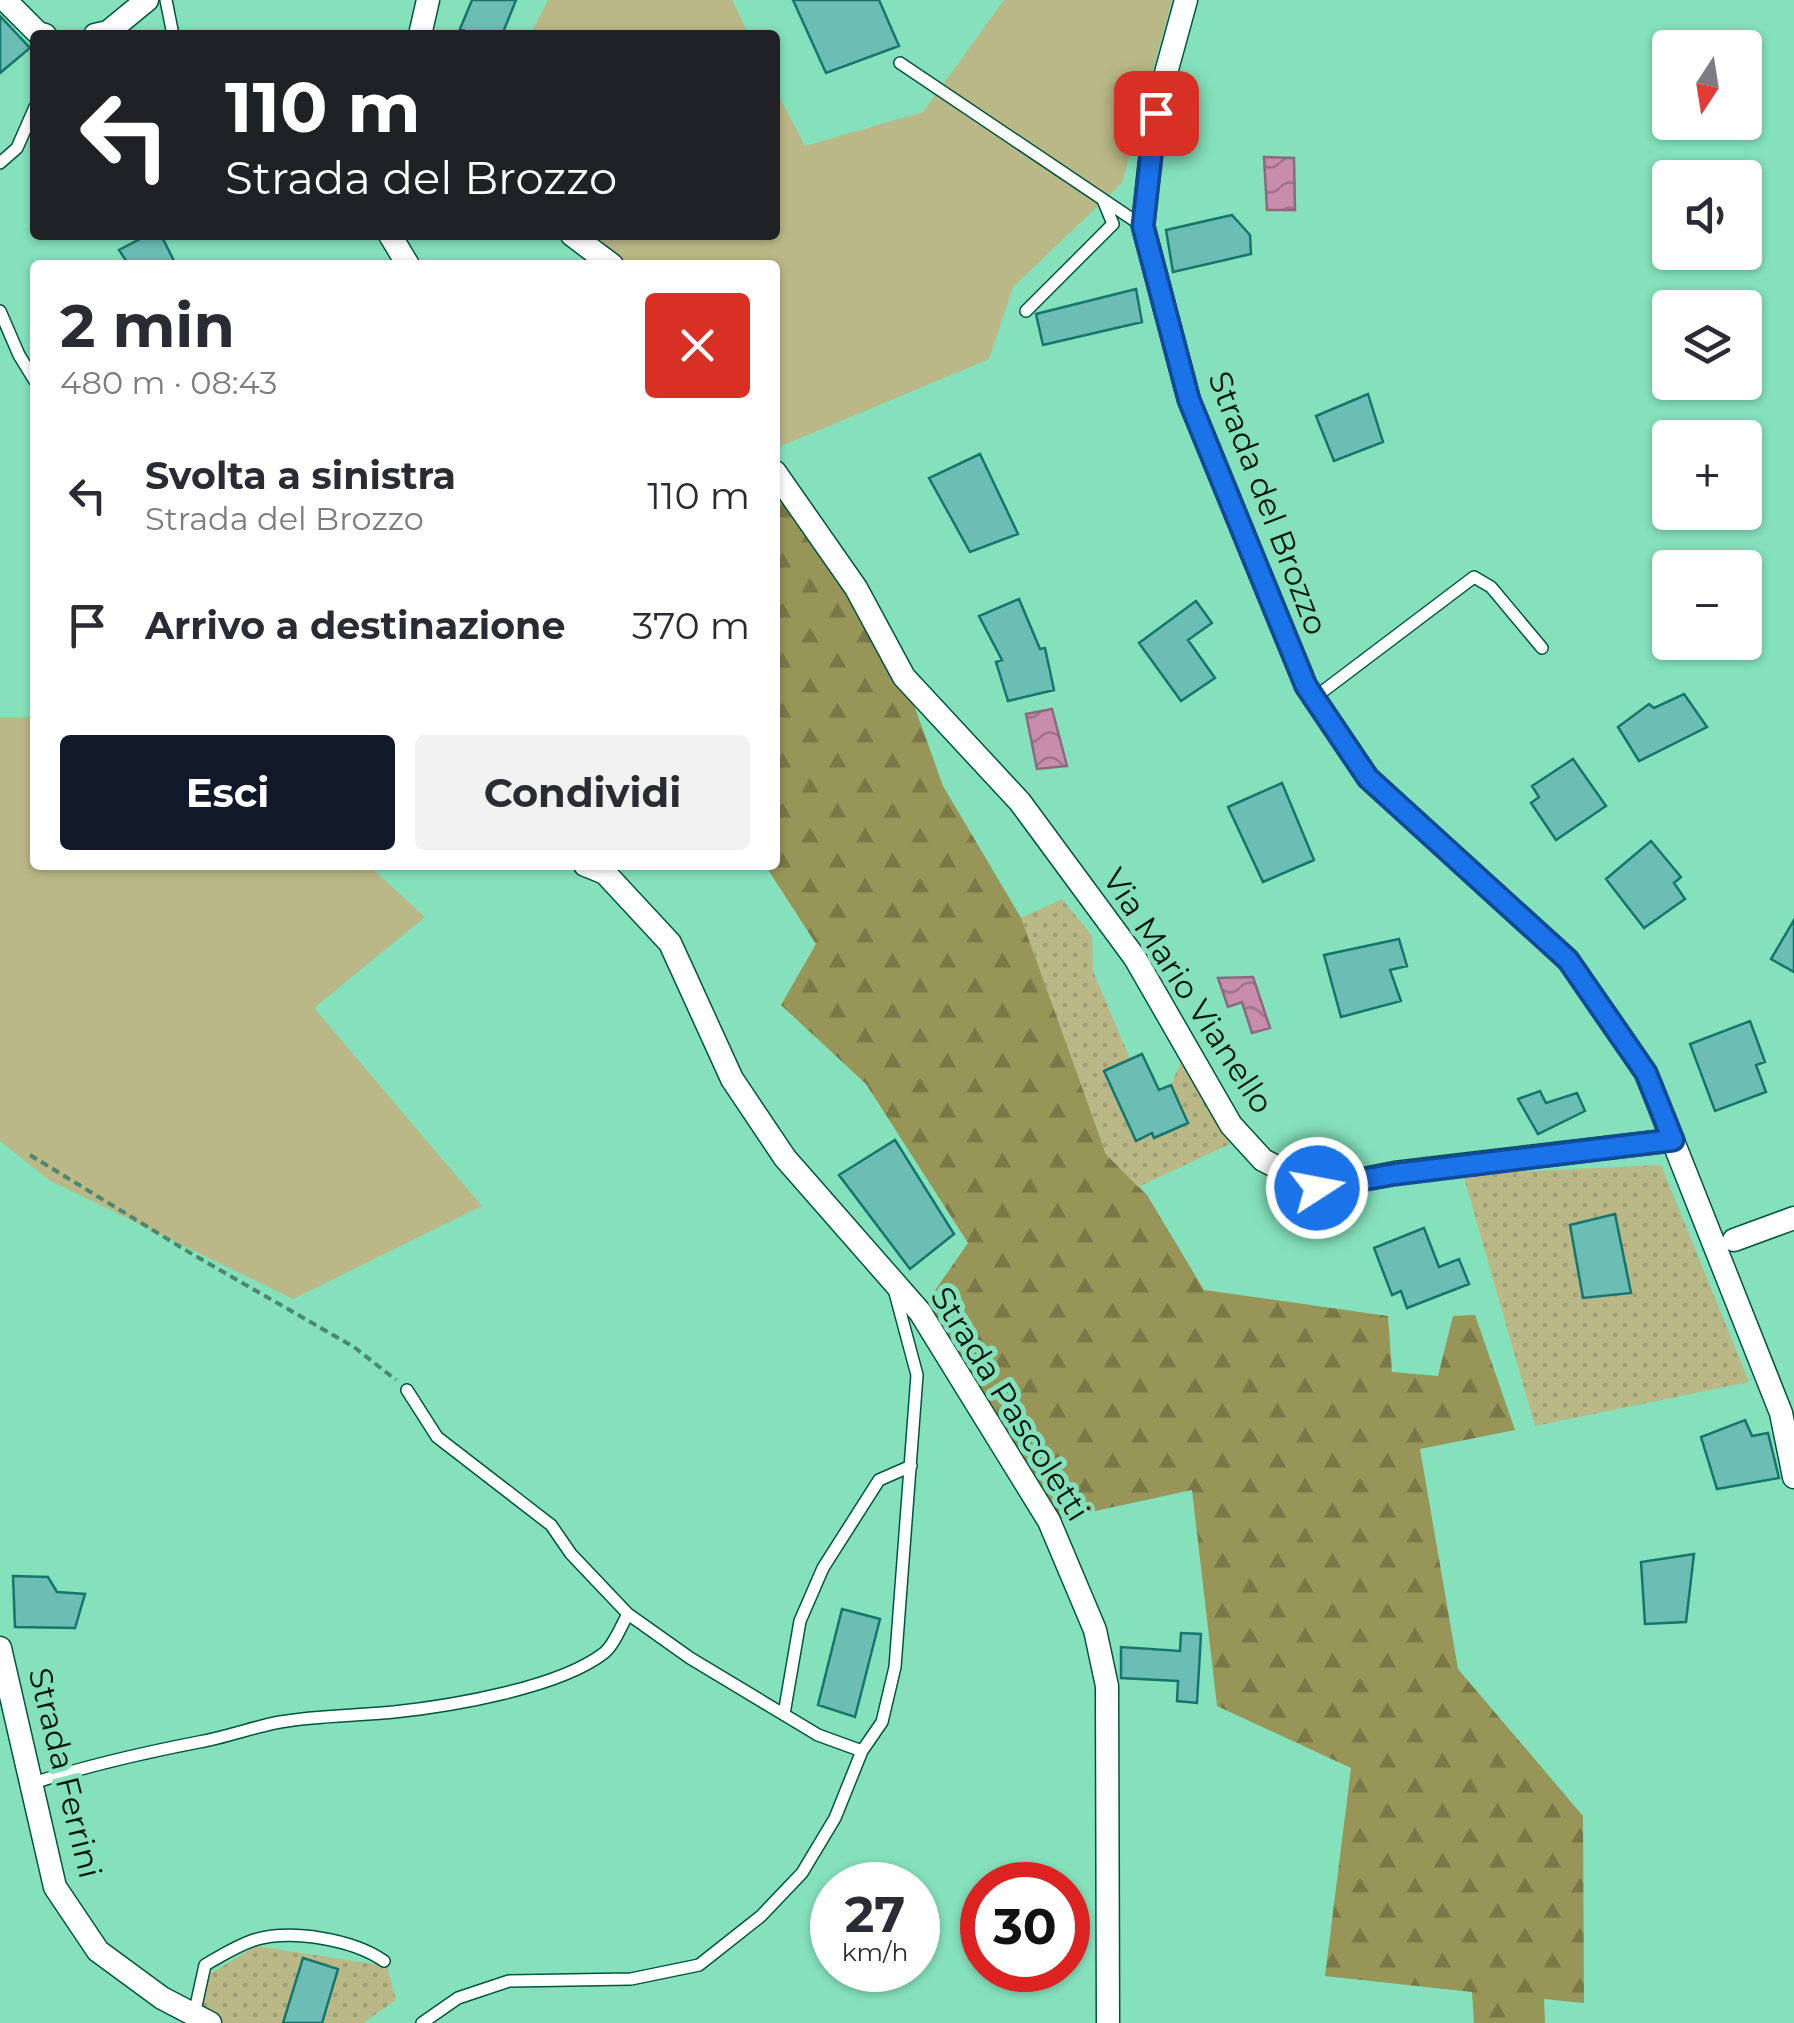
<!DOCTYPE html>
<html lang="it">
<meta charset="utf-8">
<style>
body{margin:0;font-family:Montserrat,sans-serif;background:#f2f2f3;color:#2b2b33;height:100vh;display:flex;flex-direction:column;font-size:38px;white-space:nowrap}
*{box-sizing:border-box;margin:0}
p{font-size:32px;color:#7c7c81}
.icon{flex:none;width:55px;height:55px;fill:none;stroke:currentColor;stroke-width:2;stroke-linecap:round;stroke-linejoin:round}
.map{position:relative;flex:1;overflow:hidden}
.side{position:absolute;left:30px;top:260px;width:750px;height:610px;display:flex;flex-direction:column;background:#fff;border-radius:10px;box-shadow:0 2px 8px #0004}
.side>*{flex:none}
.guide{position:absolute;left:30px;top:30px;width:750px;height:210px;border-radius:10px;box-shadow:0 2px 8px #0004;background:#202124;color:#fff;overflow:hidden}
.needle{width:65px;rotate:192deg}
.buttons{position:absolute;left:1652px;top:30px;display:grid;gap:20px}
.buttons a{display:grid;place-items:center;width:110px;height:110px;border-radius:10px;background:#fff;box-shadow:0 2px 8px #0004;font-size:50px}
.speed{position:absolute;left:810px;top:1862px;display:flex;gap:20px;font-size:50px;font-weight:700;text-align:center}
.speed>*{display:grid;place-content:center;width:130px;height:130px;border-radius:50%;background:#fff;box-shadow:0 2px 8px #0004;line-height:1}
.speed small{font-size:25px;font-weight:400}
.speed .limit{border:15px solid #d22;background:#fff;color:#111}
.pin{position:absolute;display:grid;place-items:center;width:85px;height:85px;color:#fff;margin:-42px;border-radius:20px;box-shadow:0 5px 15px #0006}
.me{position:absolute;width:110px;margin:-55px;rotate:79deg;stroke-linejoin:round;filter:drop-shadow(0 0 8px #0008)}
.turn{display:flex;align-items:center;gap:35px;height:210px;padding:0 30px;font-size:45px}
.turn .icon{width:130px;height:130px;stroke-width:2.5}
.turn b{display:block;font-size:70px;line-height:85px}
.round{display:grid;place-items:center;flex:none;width:105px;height:105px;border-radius:10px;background:#f2f2f3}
.headline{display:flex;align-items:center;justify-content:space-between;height:170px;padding:0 30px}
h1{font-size:60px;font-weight:700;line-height:75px}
.primary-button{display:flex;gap:20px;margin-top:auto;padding:20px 30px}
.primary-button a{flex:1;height:115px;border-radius:10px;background:#111827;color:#fff;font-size:40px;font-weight:700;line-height:115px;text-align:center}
.primary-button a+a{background:#f2f2f3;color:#2b2b33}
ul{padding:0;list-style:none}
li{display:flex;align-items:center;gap:30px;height:130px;padding:0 30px}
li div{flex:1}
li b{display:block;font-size:38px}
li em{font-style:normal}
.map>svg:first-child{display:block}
.grass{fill:#bab887}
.forest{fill:url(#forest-firs)}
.garden{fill:url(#garden-dots)}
.water{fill:url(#water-waves);stroke:#8c697c;stroke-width:2.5}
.building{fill:#6cbdb4;stroke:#16766e;stroke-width:2.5}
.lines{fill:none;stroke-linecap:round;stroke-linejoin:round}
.service-casing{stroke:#00553d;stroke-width:14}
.minor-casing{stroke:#00553d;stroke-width:25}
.path{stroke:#4b896f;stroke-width:4;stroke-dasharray:8 5;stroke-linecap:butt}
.service{stroke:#fff;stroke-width:11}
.minor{stroke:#fff;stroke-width:22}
.route-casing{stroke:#114b97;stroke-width:25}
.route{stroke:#1a73e8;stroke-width:18}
.labels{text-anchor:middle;stroke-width:10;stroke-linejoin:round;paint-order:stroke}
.street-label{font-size:32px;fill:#00150b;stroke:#84e1bb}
</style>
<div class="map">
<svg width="1794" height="2023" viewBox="0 0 1794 2023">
<defs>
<pattern id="forest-firs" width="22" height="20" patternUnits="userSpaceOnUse" patternTransform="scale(2.5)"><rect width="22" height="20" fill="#989558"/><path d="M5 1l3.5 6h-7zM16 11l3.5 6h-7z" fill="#7a7847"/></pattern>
<pattern id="garden-dots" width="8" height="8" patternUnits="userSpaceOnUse" patternTransform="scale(2.5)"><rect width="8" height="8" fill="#bab887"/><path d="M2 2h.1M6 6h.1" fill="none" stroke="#9e9d73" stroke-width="1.8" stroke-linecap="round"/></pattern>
<pattern id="water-waves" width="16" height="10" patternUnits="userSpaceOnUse" patternTransform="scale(2.5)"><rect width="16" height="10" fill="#c88dad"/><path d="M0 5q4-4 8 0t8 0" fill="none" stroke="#a0728b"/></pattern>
</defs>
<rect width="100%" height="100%" fill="#84e1bb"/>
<path class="grass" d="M548,0H732L749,35H530Z
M1004,0H1172L1122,183L1013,287L989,359L779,447L775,442V265H625L586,235H775V88L805,146L923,112Z
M0,717H35V865H368L425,917L314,1008L482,1206L293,1299L49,1180L0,1141Z"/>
<path class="forest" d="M775,471L904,677L943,786L1027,928L1106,1154L1147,1195L1204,1290L1388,1316L1392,1372L1438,1376L1453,1316L1475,1315L1515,1430L1420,1449L1458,1669L1583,1816L1584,2003L1544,1999L1545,2023H1474L1472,1992L1325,1976L1351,1768L1217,1706L1192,1490L1049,1521L920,1312L968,1243L866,1084L781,1005L816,944L765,865H775Z"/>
<path class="garden" d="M1062,899L1092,936L1093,971L1130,1059L1105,1071L1136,1140L1152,1133L1155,1138L1188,1123L1171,1085L1182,1059L1230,1144L1138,1187L1106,1154L1021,918Z
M1661,1165L1749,1382L1535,1426L1463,1174Z
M256,1946L387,1966L396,2000L363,2023H220L201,2008L208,1975Z"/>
<path class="water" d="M1264,157L1294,158L1295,210H1267Z
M1052,709L1067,766L1037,769L1026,714Z
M1253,977L1270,1028L1252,1033L1242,1002L1228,1007L1218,978Z"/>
<path class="building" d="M472,0H516L502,35H477L460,29Z
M793,0H879L899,46L826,73Z
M0,16L30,48L0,73Z
M1232,215L1250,235L1251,254L1173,272L1166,230Z
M148,235H161L176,265H129L119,250Z
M1136,289L1142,322L1043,345L1036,314Z
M1368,394L1383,442L1334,461L1316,416Z
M980,454L1018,534L970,552L929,478Z
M1019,599L1040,649L1045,648L1054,690L1008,701L996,662L1002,660L979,616Z
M1196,601L1212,623L1188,640L1215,678L1181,701L1139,643Z
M1684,694L1707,727L1639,761L1618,727L1649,704L1654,708Z
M1573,759L1606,806L1556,840L1531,803L1539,797L1532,786Z
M1282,783L1314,860L1263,882L1228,807Z
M1651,841L1681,877L1674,883L1685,899L1644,928L1606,879Z
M1794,920V972L1771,959Z
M1399,939L1407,966L1390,970L1401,1001L1341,1017L1324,955Z
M1750,1021L1765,1062L1756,1065L1766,1092L1715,1111L1690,1044Z
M1142,1054L1159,1090L1171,1085L1188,1123L1154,1138L1152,1133L1136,1141L1104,1071Z
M1540,1091L1546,1103L1577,1093L1585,1111L1538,1134L1518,1099Z
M895,1140L954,1234L910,1269L839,1175Z
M1615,1214L1631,1293L1583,1298L1570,1225Z
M1424,1228L1439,1267L1459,1259L1469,1284L1407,1308L1401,1291L1392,1295L1374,1248Z
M1745,1420L1752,1436L1768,1433L1779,1478L1717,1489L1701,1437Z
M1694,1554L1686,1622L1645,1624L1641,1562Z
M13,1576L48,1577L57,1592L85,1594L75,1628L15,1627Z
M842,1609L880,1619L855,1717L818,1705Z
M1181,1633L1201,1634L1197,1703L1177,1701L1178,1681L1121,1678V1647L1180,1651Z
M303,1958L338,1969L322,2023H283Z"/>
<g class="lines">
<defs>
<path id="service" d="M166,0L173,35
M900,63L1141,225
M0,163L17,148L35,107
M0,311L19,355L35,381
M1026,311L1113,224L1103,200
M1314,698L1474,577L1491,587L1542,648
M407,1390L437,1437L551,1525L571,1554L628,1614L690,1658L818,1735L862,1751
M784,1714L800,1621L823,1568L879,1480L911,1466
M30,1784C86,1766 142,1753 199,1742C227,1737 253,1727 280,1722C318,1715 356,1716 394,1712C451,1706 559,1688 604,1653C614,1645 621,1626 628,1614
M194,2015L205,1965C221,1956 236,1946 254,1940C291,1929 352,1939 384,1961
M422,2023L458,1998L509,1981L631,1979L699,1965L761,1916L802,1873L835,1818L862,1751L882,1722L895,1667L917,1375L894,1289"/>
<path id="minor" d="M5,0L38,33L45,35
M1186,0L1155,113L1143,226L1189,400L1306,686L1368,778L1568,960L1646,1073L1781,1413L1794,1477
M95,35L108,32L147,0
M420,35L428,0
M390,235L408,265
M572,235L612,265
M775,472L856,588L904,677L1020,802L1135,958L1231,1125L1263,1160L1317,1188L1395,1173L1673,1140
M585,865L605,873L670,943L732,1079L785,1158L920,1312L1049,1521L1095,1630L1107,1686L1108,2023
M1734,1240L1794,1218
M0,1648L55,1887L98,1951L162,1998L210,2023"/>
</defs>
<use href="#service" class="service-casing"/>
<use href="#minor" class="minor-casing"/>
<path class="path" d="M30,1155L192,1254L354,1347L396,1380"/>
<use href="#service" class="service"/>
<use href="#minor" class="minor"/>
</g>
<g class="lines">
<defs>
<path id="route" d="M1156,113L1143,226L1189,400L1306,686L1368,778L1568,960L1646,1073L1673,1140L1395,1174L1317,1188"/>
</defs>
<use href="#route" class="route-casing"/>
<use href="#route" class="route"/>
</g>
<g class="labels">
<g class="street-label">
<text transform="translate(1268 503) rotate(69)" y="11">Strada del Brozzo</text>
<text transform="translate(1188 991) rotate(57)" y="11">Via Mario Vianello</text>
<text transform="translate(1010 1404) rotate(58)" y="11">Strada Pascoletti</text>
<text transform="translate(65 1773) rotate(76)" y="11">Strada Ferrini</text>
</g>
</g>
</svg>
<div class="buttons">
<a><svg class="needle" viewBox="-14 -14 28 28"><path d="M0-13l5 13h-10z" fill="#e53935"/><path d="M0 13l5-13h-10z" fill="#7c7c81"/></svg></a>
<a><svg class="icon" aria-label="sound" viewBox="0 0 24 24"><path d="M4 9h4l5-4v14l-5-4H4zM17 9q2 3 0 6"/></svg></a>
<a><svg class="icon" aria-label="layers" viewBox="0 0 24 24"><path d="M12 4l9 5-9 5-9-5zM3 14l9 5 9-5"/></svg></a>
<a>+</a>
<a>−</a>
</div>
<div class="speed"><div>27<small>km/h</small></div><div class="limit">30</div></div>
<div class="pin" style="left:1156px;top:113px;background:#d93025"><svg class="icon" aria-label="arrive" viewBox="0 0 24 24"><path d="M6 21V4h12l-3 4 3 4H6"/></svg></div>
<svg class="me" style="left:1317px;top:1188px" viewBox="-20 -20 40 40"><circle r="17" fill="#1a73e8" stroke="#fff" stroke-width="3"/><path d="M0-11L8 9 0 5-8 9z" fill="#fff"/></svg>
<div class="guide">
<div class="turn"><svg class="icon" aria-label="left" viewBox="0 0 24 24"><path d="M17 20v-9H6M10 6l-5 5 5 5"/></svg><div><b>110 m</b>Strada del Brozzo</div></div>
</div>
<section class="side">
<div class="headline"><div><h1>2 min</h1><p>480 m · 08:43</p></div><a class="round" style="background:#d93025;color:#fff"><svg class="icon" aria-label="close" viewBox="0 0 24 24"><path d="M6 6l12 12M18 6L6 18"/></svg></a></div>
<ul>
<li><svg class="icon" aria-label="left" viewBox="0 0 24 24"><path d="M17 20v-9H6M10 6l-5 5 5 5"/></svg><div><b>Svolta a sinistra</b><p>Strada del Brozzo</p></div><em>110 m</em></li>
<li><svg class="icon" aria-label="arrive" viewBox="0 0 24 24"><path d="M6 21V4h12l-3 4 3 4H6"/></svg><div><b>Arrivo a destinazione</b></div><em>370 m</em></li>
</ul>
<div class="primary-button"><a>Esci</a><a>Condividi</a></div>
</section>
</div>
